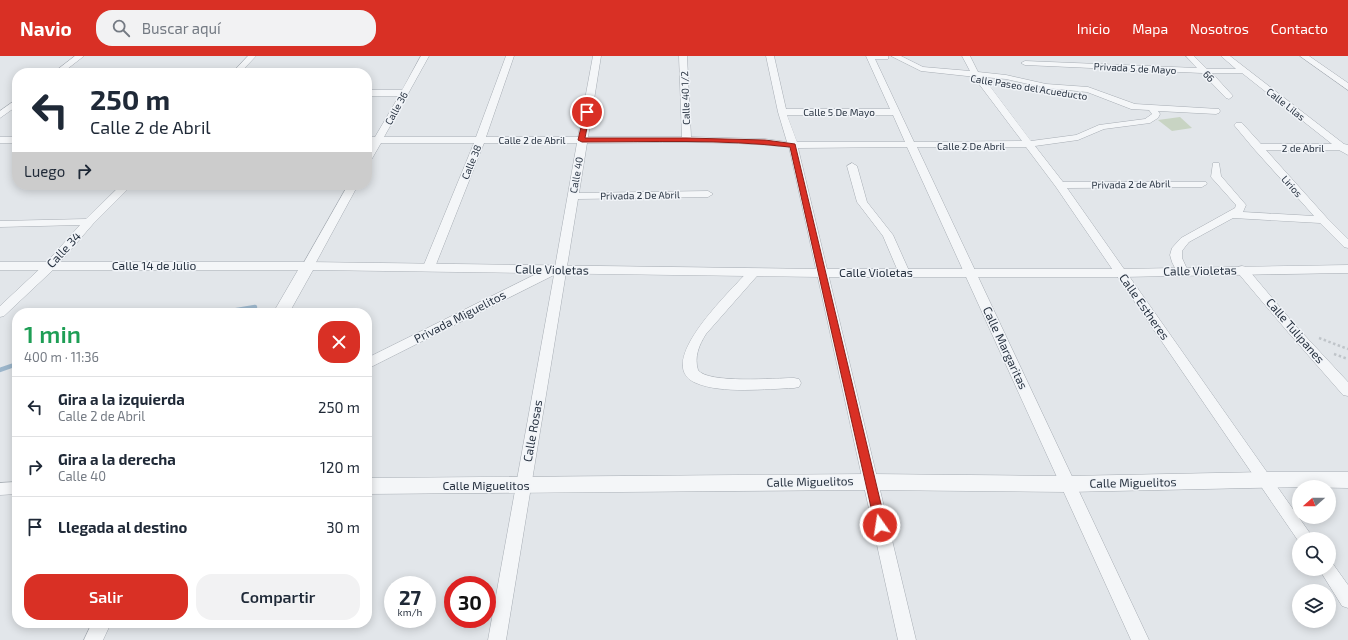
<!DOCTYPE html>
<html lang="es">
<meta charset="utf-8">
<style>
body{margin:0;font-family:"Exo 2",sans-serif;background:#f2f2f3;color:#1f2937;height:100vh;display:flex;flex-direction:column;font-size:15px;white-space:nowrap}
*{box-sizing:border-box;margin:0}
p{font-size:13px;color:#747a83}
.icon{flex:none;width:22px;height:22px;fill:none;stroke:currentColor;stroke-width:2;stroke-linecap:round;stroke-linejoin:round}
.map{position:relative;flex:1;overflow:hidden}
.panel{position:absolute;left:12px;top:252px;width:360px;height:320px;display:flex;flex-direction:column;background:#fff;border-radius:16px;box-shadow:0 2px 10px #0003}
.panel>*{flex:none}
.guide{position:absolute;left:12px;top:12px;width:360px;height:122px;border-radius:16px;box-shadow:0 2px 10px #0003;background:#fff;color:#1f2937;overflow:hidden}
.needle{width:26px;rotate:249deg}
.controls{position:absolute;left:1292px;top:424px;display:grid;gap:8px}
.controls a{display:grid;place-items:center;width:44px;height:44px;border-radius:50%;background:#fff;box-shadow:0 2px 10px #0003;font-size:20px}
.speed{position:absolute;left:384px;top:520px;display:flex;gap:8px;font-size:20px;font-weight:700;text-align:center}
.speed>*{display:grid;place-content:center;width:52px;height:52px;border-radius:50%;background:#fff;box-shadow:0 2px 10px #0003;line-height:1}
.speed small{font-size:10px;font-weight:400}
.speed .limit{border:6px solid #d22;background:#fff;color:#111}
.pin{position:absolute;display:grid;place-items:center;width:34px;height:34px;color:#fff;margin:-17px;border:2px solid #fff;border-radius:50%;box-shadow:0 1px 4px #0007}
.me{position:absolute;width:44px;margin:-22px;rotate:347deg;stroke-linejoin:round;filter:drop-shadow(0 0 3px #0008)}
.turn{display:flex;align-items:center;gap:14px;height:84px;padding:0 12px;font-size:18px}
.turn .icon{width:52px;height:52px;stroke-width:2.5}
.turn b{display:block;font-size:28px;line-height:34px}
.then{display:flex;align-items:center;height:38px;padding:0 12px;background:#0003;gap:8px;font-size:15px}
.round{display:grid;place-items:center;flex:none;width:42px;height:42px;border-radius:16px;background:#f2f2f3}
.headline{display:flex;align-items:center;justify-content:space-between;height:68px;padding:0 12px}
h1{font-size:24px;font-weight:600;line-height:30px;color:#1e9e55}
.primary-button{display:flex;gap:8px;margin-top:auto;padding:8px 12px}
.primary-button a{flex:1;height:46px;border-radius:16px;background:#d93025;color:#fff;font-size:16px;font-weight:600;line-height:46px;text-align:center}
.primary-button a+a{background:#f2f2f3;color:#1f2937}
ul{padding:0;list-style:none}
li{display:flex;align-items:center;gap:12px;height:60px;padding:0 12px;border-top:1px solid #e0e1e3}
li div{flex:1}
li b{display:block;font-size:15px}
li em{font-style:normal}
header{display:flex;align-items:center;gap:24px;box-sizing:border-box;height:56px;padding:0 20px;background:#d93025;color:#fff}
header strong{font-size:19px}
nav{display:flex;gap:22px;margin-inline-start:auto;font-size:14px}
.search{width:280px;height:36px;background:#f2f2f3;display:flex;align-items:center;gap:10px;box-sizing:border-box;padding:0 14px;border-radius:16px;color:#747a83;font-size:15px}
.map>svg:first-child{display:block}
.green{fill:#c8d4c3}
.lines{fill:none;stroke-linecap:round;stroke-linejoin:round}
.stream{stroke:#9cb6cb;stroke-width:4.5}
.minor-casing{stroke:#a7adb4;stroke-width:1}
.tertiary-casing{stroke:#a7adb4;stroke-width:1}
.path{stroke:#bfc4c9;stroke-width:2.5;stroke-dasharray:2.5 2.5;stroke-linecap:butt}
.minor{fill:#f4f6f8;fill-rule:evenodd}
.tertiary{fill:#f4f6f8;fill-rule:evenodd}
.route{fill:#d93025;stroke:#8d1f18}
.labels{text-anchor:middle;stroke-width:3;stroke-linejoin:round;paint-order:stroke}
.far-street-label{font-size:10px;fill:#293442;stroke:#f1f4f8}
.street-label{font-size:12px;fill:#293442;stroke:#f1f4f8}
</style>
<header>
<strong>Navio</strong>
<div class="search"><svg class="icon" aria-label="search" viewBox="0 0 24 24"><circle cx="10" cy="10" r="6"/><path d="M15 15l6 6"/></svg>Buscar aquí</div>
<nav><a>Inicio</a><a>Mapa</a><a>Nosotros</a><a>Contacto</a></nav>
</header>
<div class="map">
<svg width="1348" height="584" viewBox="0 0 1348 584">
<rect width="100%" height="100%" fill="#e2e6ea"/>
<path class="green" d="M1180,61L1192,72L1172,75L1158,64Z"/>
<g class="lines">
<path class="stream" d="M219,257L255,251
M0,314L17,308"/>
<defs>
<path id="minor" d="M75,0H84L62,17H53Z
M248,0H256L240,17H232Z
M421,0H429L384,81H476L506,0H514L486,81H578L593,0H601L588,81H682L679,0H687L691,81L765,83L787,86L778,56L766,0H774L786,53H890L866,0H888V3H875L914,86L1022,85L976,24V21L921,15L891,0H901L923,11L970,15L962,0H970L978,16L1006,19L1046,28L1088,31L1135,48L1219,53L1220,55L1219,57L1216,58L1158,55L1160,58L1158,62L1150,67L1104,73L1078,84L1035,90L1063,126H1206L1207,128L1202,131L1067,132L1314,483H1299V486L1056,131L1026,91H917L1149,584H1131L907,91L798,92L916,584H898L789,91C722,84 654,87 587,87L579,137L708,135L713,138L708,141L578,143L506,584H488L554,219L367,313V302L550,211H555L577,87H484L435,211L433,214H425L423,211L474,87H381L370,106L367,107V95L372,87H367V81H375L399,40H367V34H402ZM983,21L1006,23L1046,32L1087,36L1131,53L1149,54L1152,58L1145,63L1099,69L1076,79L1031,85ZM787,59H893L905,86H797Z
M1186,0H1194L1207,13H1236L1221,0H1230L1344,88L1348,89V99L1339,94H1266L1327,162L1348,183V192L1344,191L1320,167L1233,162L1189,186L1185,191L1182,195V202L1188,215L1186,218H1178L1172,206L1170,199L1172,192L1181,182L1235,152L1236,149L1211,121L1213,107H1219L1221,120L1246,149L1243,156L1314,160L1254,93L1234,69L1236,67H1242L1261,88H1332L1242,17H1212L1233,40L1229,43L1226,42L1202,17L1025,9L1021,7L1025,5L1197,12Z
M1300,0H1309L1348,27V34Z
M17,43V50L0,62V55Z
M0,81H17V87H0Z
M852,107L857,110L867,146L893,179L910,217L908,220H900L883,180L857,146L847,110Z
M121,129H132L93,168L54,213L4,260L0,261V250L46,207L80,169L0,171V165L86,163Z
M348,129H358L314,210L312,213H304L302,210Z
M1242,210L1246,211L1295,269L1348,326V340L1343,339L1287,275L1238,217L1236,214L1238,211Z
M753,213L757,214L759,217L757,220L706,278C699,289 694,301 698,314C708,328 776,322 794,322L799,323L801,327L799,331L794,332C767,333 721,338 696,327C651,308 734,232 749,214Z
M17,426V438L0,439V427Z
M1329,506L1333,508L1348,529V552L1342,550L1319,513H1329Z
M92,567H111L103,584H84Z"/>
<path id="tertiary" d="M0,206H308L822,213H1120L1348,209V217L1120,221H822L313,214L289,257H273L298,214H0Z
M1265,416H1348V432L1299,431L1068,436L870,434L367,438V422L870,418L1068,420Z"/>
</defs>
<use href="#minor" class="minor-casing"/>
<use href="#tertiary" class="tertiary-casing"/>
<path class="path" d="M1319,282L1348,293
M1334,298L1348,303"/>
<use href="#minor" class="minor"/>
<use href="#tertiary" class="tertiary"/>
</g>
<path class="route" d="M585,54L590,56L585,82H686L765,84L795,88L886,469L884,472L880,474L876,472L875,469L790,91C721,83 651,86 582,86L578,84Z"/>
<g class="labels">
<g class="far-street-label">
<text transform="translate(1135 12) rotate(3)" y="4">Privada 5 de Mayo</text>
<text transform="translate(1209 20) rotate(46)" y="4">66</text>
<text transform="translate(1029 31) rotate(9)" y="4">Calle Paseo del Acueducto</text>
<text transform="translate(685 42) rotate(-92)" y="4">Calle 40 1/2</text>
<text transform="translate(1286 48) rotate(38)" y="4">Calle Lilas</text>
<text transform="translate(396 52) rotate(-61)" y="4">Calle 36</text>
<text x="839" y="60">Calle 5 De Mayo</text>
<text x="532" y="88">Calle 2 de Abril</text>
<text x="971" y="94">Calle 2 De Abril</text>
<text x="1303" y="96">2 de Abril</text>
<text transform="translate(471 106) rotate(-68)" y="4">Calle 38</text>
<text transform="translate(576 119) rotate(-80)" y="4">Calle 40</text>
<text transform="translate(1131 128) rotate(-1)" y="4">Privada 2 de Abril</text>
<text transform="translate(1292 130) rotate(48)" y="4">Lirios</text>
<text transform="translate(640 139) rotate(-1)" y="4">Privada 2 De Abril</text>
</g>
<g class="street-label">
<text transform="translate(64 194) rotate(-47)" y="4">Calle 34</text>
<text x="154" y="214">Calle 14 de Julio</text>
<text transform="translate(552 214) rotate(1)" y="4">Calle Violetas</text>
<text transform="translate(1200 215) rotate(-1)" y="4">Calle Violetas</text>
<text x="876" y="221">Calle Violetas</text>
<text transform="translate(1144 251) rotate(55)" y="4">Calle Estheres</text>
<text transform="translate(460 261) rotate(-27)" y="4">Privada Miguelitos</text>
<text transform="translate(1295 275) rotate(49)" y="4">Calle Tulipanes</text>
<text transform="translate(1005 292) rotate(65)" y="4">Calle Margaritas</text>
<text transform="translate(533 375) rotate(-80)" y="4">Calle Rosas</text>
<text transform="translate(810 426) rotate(-1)" y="4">Calle Miguelitos</text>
<text transform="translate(1133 427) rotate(-1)" y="4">Calle Miguelitos</text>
<text x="486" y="434">Calle Miguelitos</text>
</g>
</g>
</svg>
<div class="controls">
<a><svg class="needle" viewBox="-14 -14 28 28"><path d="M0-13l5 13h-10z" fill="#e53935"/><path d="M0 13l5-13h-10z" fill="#747a83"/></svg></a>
<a><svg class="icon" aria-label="search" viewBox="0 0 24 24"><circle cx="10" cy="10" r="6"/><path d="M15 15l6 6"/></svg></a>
<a><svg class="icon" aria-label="layers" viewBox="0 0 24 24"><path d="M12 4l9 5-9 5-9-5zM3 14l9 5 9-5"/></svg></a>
</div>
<div class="speed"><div>27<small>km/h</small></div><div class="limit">30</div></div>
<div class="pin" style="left:587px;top:56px;background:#d93025"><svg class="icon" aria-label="arrive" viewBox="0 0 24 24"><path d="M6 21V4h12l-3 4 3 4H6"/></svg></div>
<svg class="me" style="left:880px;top:469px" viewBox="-20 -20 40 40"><circle r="17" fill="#d93025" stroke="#fff" stroke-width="3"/><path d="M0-11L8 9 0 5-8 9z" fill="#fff"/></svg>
<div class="guide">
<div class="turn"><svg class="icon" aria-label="left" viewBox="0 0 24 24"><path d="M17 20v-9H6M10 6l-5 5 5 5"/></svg><div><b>250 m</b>Calle 2 de Abril</div></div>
<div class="then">Luego<svg class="icon" aria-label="right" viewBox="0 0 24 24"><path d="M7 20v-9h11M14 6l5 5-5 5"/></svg></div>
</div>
<section class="panel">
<div class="headline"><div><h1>1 min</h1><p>400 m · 11:36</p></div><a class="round" style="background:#d93025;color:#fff"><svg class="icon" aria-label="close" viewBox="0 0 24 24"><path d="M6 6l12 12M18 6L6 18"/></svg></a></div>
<ul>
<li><svg class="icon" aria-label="left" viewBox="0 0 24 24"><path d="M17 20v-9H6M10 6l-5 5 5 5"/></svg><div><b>Gira a la izquierda</b><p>Calle 2 de Abril</p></div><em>250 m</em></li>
<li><svg class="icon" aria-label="right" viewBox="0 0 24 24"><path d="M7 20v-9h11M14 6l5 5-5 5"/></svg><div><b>Gira a la derecha</b><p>Calle 40</p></div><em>120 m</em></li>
<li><svg class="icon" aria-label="arrive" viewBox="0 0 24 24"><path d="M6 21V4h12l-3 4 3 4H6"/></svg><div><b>Llegada al destino</b></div><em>30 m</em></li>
</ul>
<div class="primary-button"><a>Salir</a><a>Compartir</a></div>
</section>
</div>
